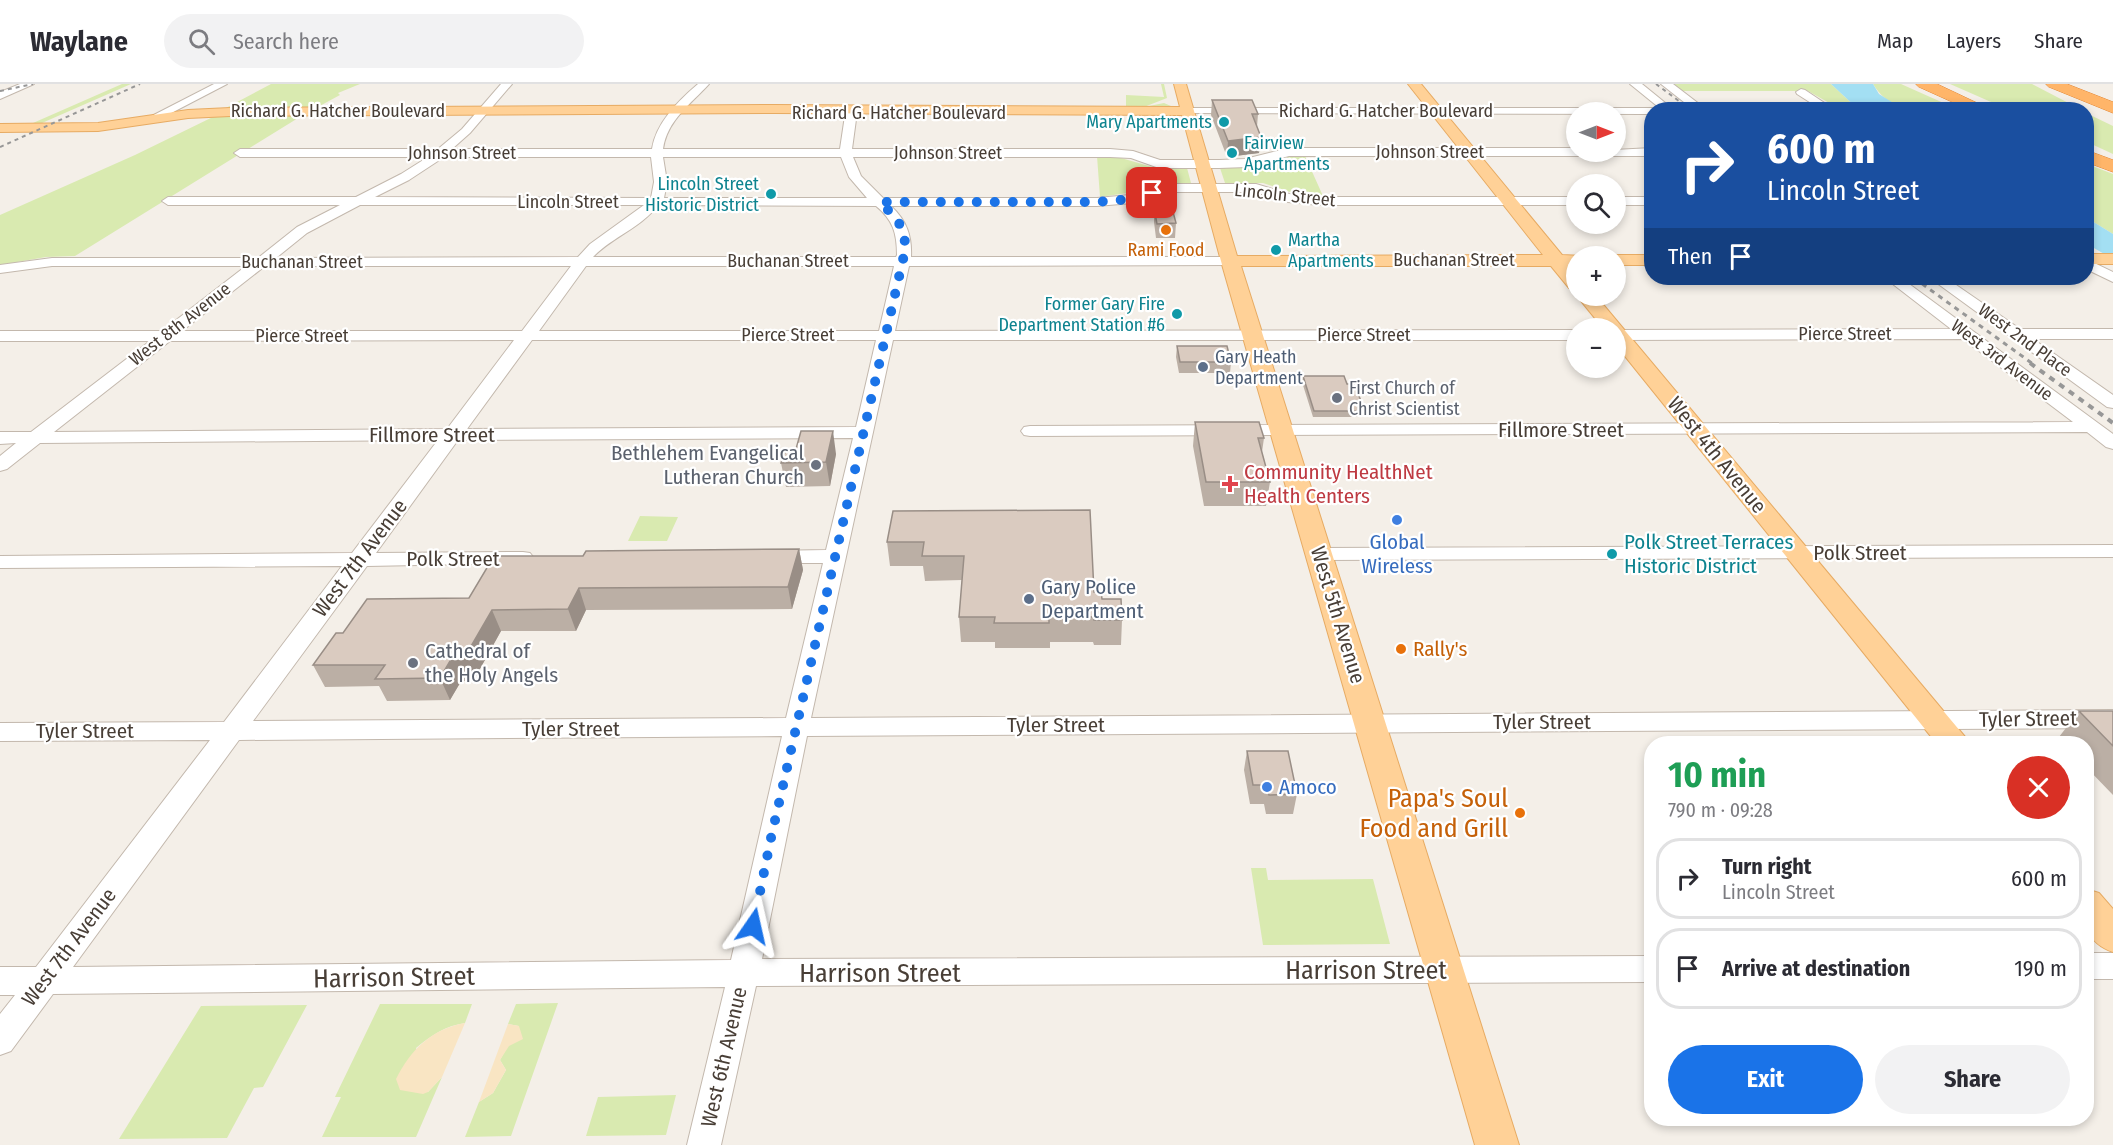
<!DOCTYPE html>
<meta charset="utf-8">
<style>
body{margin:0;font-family:"Fira Sans Condensed",sans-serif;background:#f2f2f3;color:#2b2b33;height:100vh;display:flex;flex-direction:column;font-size:22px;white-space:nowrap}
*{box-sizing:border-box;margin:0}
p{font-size:20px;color:#7c7c81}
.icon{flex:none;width:33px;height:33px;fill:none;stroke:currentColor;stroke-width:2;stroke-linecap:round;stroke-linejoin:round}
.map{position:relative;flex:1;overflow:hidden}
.drawer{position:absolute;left:1644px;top:652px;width:450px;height:390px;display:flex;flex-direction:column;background:#fff;border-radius:24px;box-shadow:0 3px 9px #0003}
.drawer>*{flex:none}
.banner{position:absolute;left:1644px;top:18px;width:450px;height:183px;border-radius:24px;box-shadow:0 3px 9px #0003;background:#1a4fa0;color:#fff;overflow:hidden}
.needle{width:39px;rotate:90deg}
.controls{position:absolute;left:1566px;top:18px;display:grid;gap:12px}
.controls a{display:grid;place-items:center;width:60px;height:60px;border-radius:50%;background:#fff;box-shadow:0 3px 9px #0003;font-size:30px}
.pin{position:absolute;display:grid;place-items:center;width:51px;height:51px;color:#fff;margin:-26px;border-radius:12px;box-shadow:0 3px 9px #0006}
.me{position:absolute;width:66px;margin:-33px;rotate:11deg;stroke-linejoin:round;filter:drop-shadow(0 0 4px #0008)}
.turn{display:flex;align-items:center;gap:21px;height:126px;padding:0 24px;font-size:27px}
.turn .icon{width:78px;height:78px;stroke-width:2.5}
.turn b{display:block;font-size:42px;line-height:51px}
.then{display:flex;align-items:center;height:57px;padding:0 24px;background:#0003;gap:12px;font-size:22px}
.round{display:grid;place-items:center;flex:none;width:63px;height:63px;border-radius:32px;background:#f2f2f3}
.summary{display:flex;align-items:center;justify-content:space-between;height:102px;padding:0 24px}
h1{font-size:36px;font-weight:700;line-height:45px;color:#1e9e55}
.primary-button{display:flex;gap:12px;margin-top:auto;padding:12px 24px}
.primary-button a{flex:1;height:69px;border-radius:36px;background:#1a73e8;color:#fff;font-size:24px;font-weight:700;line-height:69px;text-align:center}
.primary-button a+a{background:#f2f2f3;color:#2b2b33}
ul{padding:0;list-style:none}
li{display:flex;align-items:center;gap:18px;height:81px;margin:0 12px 9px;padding:0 12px;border:3px solid #e1e1e2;border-radius:24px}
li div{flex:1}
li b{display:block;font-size:22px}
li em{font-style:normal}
header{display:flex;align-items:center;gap:36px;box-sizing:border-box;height:84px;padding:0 30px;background:#fff;border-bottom:2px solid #e1e1e2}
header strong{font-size:28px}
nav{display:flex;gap:33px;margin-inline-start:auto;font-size:21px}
.search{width:420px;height:54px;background:#f2f2f3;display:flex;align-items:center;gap:15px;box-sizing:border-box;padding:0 21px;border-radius:33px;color:#7c7c81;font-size:22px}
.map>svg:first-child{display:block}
.green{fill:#d9eab0}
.sand{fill:#f9e5c3}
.water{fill:#a3dff3}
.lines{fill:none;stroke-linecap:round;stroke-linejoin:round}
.minor-casing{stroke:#c3b8ad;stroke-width:2}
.major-casing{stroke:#e7ab63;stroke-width:2}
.highway-casing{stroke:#e28634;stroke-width:1}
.minor{fill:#fff;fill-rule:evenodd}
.major{fill:#ffd197;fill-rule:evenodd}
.highway{fill:#ffb569;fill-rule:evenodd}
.rail-far2{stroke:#979797;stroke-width:2;stroke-dasharray:4 4;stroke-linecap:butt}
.rail-far1{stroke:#979797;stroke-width:3;stroke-dasharray:5 5;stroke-linecap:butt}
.rail{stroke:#979797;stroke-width:4;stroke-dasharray:6 6;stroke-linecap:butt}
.wall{fill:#bbafa5}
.shaded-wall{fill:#998e86}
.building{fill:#dacbc0;stroke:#998e86;stroke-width:1.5}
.route{stroke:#1a73e8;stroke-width:10;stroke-dasharray:0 18}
.culture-dot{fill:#0f9aa8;stroke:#fff;stroke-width:2}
.food-dot{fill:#e8710a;stroke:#fff;stroke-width:2}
.service-dot{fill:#5c6f8a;stroke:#fff;stroke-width:2}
.worship-dot{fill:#6b7280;stroke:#fff;stroke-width:2}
.health-dot{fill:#e0444e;stroke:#fff;stroke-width:2}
.shop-dot{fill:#3f7fe0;stroke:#fff;stroke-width:2}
.labels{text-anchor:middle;stroke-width:4.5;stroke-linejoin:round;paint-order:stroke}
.far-street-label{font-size:18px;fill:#483e36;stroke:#fff}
.far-culture-label{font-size:18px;fill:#0d838f;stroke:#fff;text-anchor:end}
.far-food-label{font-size:18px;fill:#c56008;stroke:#fff}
.far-service-label{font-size:18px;fill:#4e5e75;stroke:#fff;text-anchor:start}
.far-worship-label{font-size:18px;fill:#5b616d;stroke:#fff;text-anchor:start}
.street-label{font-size:21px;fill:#483e36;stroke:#fff}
.worship-label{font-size:21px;fill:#5b616d;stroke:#fff;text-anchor:end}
.health-label{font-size:21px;fill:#be3a42;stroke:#fff;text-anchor:start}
.shop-label{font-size:21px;fill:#366cbe;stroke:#fff}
.culture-label{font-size:21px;fill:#0d838f;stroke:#fff;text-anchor:start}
.service-label{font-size:21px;fill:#4e5e75;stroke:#fff;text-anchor:start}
.food-label{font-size:21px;fill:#c56008;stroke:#fff;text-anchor:start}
.near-food-label{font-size:26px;fill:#c56008;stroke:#fff;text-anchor:end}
.near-street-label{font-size:26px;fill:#483e36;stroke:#fff}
</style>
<header>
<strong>Waylane</strong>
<div class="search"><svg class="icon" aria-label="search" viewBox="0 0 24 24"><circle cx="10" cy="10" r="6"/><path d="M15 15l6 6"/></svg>Search here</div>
<nav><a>Map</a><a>Layers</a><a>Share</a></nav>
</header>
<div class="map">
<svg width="2113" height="1061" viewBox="0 0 2113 1061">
<rect width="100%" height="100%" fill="#f4efe8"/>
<path class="green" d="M122,0H131L42,39H33Z
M271,0H360L338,9L340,11L316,24L224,25Z
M1161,0H1164L1167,14L1144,23L1164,19L1171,22L1166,23H1126V11L1164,13Z
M1672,0H1831L1858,25H1840L1808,7H1682Z
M1873,0H1901L1957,25C1922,25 1893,32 1873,0Z
M1950,0H2032L2080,25H2007Z
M2086,29L2113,42V70L2087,58Z
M219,30L303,31L75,172L46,173L0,181V131L135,71Z
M1097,72L1121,74L1156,84H1187L1191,99H1153L1134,108L1100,113Z
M1305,72L1323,112L1293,109L1263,99H1225L1220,84H1256L1279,74Z
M2087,80L2113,90V150L2087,134Z
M640,432L678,433L667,457H628Z
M1251,784H1266L1268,796L1373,795L1390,860L1263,861Z
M558,919L511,1052L465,1053L479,1018L493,1009L506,986L500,976L519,942L508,940L516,920Z
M380,920H472L465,939C445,942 432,951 416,964L428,1008L442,993L416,1053H322L341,1013H335Z
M307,921L263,1003L254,1004L227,1054L119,1055L201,922Z
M676,1011L666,1051L586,1052L598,1013Z"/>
<path class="sand" d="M465,939L442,993L428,1008L423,1010L400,1006L396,995C411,966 431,945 465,939Z
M508,940L519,942L523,955L509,962L500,976L506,986L493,1009L479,1018Z"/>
<path class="water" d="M1831,0H1873L1879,10L1903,25H1858Z
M2087,134L2113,150V175L2087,160Z"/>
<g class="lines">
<defs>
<path id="minor" d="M20,0H34L0,15V8Z
M214,0H227L154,38L150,39L144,36Z
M501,0H512L470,49L452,65H652C656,39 678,17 698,0H709C691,20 667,36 663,65H840L846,25L851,22L855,23L857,28L852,65H1110L1133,67L1160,76H1219L1245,75L1289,64H1576V68L1652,64V72H1289L1247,83L1219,84H1159L1131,74L1110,73H853L861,92L883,114H1097L1130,111L1163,100H1256L1289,110L1320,113H1576V121H1320L1288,118L1255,108H1164L1132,119L1097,122H891C907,137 912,152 911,173H1230L1237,177L1230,181L909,182L895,247L1576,246V256H893L811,634L2113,626V644L807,652L762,875L1652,872V898L756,902L721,1061H687L725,903L53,910L11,967L0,971V930L15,911H0V883H36L210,656L0,657V639L224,638L342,482L0,484V472L352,469L438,356L40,359L7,385L0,387V372L16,359L0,360V348H31L150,257H0V247H162L246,182H52L0,189V181L52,174H258L297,143L340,121H168L162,117L168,113H356L401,90L428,73H240L234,69L240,65H438L462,45ZM444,73H651L654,98L651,114L375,113L409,96ZM663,73H841L849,93L867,114H664L667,98ZM360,121H644L590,160L578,173L276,174L307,149ZM658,121L876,122C893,136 897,149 897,171L896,173H593C612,153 641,144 658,121ZM265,182H571L522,247H182ZM586,182H894L879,247H539ZM514,256L447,345L54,348L170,257ZM532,256H876L856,343L467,345ZM853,354L826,466L769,467L762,468L758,473L762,478L769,479H823L786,634L253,637L367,482L530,479L534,474L530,469L523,468L376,469L458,356ZM782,652L731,876L73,883L239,656Z
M1630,0H1642L1674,26H1662Z
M1661,0H1673L1707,26H1694Z
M1801,5L1805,6L1835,26H1822L1797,10L1796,8Z
M1188,24H1652L1656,26H1652V30L1184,29L1183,27Z
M1616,113H1652V121H1616Z
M2086,175L2113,188V198L2086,185Z
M1885,194H1901L2098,339L2113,350V365L2106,363L2087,348L1030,352L1024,351L1021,347L1024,343L1030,342L2073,338L1963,255L1616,256V246L1951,245Z
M1930,194H1946L2020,245H2113V255H2033L2113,311V324L2107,323Z
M2113,461V473L1319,476L1312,474L1308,470L1312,466L1319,464Z
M2086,869H2113V895H2086Z"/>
<path id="major" d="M1174,0H1186L1237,172L1543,171L1408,0H1421L1562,171L1583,172H1576V181H1571L1576,189V206L1569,204L1551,182H1241L1519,1061H1475L1221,177L1182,31L775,29L230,32L188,34L98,47L0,48V40L98,39L188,26L230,24L775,21L1180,23Z
M2086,170H2113V180H2086Z
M1616,171H1652V181H1616V172H1609Z
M1577,212H1596L1971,660H1937L1616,261V244H1603Z
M2086,805L2099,809L2113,825V868C2080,856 2086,834 2086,805Z"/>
<path id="highway" d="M1916,0H1937L1992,26H1970L1919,3Z
M2046,0H2067L2113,18V29L2049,3Z
M2086,66L2113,76V88L2086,78Z"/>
</defs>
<use href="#minor" class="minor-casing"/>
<use href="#major" class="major-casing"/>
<use href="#highway" class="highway-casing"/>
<use href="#minor" class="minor"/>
<use href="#major" class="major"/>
<use href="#highway" class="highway"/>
<path class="rail-far2" d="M1656,0L1691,26
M0,7L33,0
M0,63L140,0"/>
<path class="rail-far1" d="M1914,194L2033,280"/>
<path class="rail" d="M2030,279L2113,339"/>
</g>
<path class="wall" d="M1212,16L1258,30L1257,43L1259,69L1227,73L1211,31Z
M1154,124L1176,139L1175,154H1156L1154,138Z
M1177,262L1231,278L1230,289H1179L1176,273Z
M1303,292L1347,300L1361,317L1360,323H1358L1359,327L1357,333H1313L1302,298Z
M1195,338L1264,354L1262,368L1270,398L1266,422H1204L1193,362Z
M836,370L830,402L786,403L781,379Z
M893,427L1094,508L1122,536L1121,561H1094L1093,558H1050V564H995V558H961L959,533L962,496L925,497L923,482H890L887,458Z
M799,465L803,486L792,525L586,526L576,547H501L476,592L460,599L450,616L387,617L379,602L325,603L313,581L343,549L469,514L583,472Z
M2079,627H2113V711L2086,683V660H2065L2059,653Z
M1247,667L1297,710L1293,730H1266L1264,720H1250L1244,686Z"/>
<path class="shaded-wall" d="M1261,53L1259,69L1227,73L1228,57Z
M833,347L836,370L830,402L826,378Z
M799,465L803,486L792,525L788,503Z
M579,504L586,526L576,547L568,525Z
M492,526L501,547L476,592L460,599L450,616L440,594L450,577Z"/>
<path class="building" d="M1212,16H1252L1258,30H1252L1261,53L1228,57Z
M1154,124H1172L1176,139L1157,140Z
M1177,262H1227L1231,278H1180Z
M1303,292H1344L1347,300H1354L1361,317H1357L1359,327H1314Z
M1195,338H1259L1264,354H1258L1270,398H1206Z
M801,347H833L826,378L781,379L786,365H796Z
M1090,426L1094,508H1101L1102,515H1121L1122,536H1094V533H1049V539H994L995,533H959L964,472H922L924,458H887L893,427Z
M799,465L788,503L579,504L568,525L492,526L466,571L450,577L440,594L375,595L385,581H313L336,549H343L367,515L469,514L494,472H583L586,467Z
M2079,627H2113V662Z
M1247,667H1288L1297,710L1269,711L1267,701H1253Z"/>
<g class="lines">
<path class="route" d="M753,842L771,754L904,171C908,145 898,136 880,118H1097L1132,115L1152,109"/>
</g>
<g class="culture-dot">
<circle cx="1224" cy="38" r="6"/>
<circle cx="1232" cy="69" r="6"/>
<circle cx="771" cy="110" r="6"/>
<circle cx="1276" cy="166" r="6"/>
<circle cx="1177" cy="230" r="6"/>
<circle cx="1612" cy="470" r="6"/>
</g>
<g class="food-dot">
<circle cx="1166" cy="146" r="6"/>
<circle cx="1401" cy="565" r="6"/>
<circle cx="1520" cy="729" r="6"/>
</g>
<g class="service-dot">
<circle cx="1203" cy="283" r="6"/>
<circle cx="1029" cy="515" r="6"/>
</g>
<g class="worship-dot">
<circle cx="1337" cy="314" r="6"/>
<circle cx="816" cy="381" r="6"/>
<circle cx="413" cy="579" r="6"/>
</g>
<path class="health-dot" d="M1227 391h6v6h6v6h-6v6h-6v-6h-6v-6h6z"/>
<g class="shop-dot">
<circle cx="1397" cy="436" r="6"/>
<circle cx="1267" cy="703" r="6"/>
</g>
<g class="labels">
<g class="far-street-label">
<text x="338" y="33">Richard G. Hatcher Boulevard</text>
<text x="1386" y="33">Richard G. Hatcher Boulevard</text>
<text x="899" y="35">Richard G. Hatcher Boulevard</text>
<text x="1430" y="74">Johnson Street</text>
<text x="462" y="75">Johnson Street</text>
<text x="948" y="75">Johnson Street</text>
<text transform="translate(1285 111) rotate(6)" y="6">Lincoln Street</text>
<text x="568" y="124">Lincoln Street</text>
<text x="1454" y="182">Buchanan Street</text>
<text x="788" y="183">Buchanan Street</text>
<text x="302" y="184">Buchanan Street</text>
<text transform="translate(180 240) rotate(-38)" y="6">West 8th Avenue</text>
<text x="1845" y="256">Pierce Street</text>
<text x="788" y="257">Pierce Street</text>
<text x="1364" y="257">Pierce Street</text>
<text x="302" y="258">Pierce Street</text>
<text transform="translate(2025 256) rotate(36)" y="6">West 2nd Place</text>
<text transform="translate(2002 276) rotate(37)" y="6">West 3rd Avenue</text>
</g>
<g class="far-culture-label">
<text x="1212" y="44">Mary Apartments</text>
<text x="1244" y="65" text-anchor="start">Fairview<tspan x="1244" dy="21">Apartments</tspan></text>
<text x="759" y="106">Lincoln Street<tspan x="759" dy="21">Historic District</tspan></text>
<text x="1288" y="162" text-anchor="start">Martha<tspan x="1288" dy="21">Apartments</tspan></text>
<text x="1165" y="226">Former Gary Fire<tspan x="1165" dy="21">Department Station #6</tspan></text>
</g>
<g class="far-food-label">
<text x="1166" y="172">Rami Food</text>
</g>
<g class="far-service-label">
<text x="1215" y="279">Gary Heath<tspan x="1215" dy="21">Department</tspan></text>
</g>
<g class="far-worship-label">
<text x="1349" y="310">First Church of<tspan x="1349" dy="21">Christ Scientist</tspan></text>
</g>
<g class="street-label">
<text x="1561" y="353">Fillmore Street</text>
<text x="432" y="358">Fillmore Street</text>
<text transform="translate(1717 371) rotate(51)" y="7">West 4th Avenue</text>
<text x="1860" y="476">Polk Street</text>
<text transform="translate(360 474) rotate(-53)" y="7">West 7th Avenue</text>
<text x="453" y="482">Polk Street</text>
<text transform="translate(1338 531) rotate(73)" y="7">West 5th Avenue</text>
<text transform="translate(2028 635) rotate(-1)" y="7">Tyler Street</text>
<text x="1542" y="645">Tyler Street</text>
<text x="1056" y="648">Tyler Street</text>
<text x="571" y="652">Tyler Street</text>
<text x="85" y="654">Tyler Street</text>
<text transform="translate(69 863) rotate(-53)" y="7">West 7th Avenue</text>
<text transform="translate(724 973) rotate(-77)" y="7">West 6th Avenue</text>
</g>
<g class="worship-label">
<text x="804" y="376">Bethlehem Evangelical<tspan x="804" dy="24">Lutheran Church</tspan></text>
<text x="425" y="574" text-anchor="start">Cathedral of<tspan x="425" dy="24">the Holy Angels</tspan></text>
</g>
<g class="health-label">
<text x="1244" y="395">Community HealthNet<tspan x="1244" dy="24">Health Centers</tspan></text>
</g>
<g class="shop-label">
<text x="1397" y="465">Global<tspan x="1397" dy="24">Wireless</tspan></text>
<text x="1279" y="710" text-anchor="start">Amoco</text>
</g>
<g class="culture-label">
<text x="1624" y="465">Polk Street Terraces<tspan x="1624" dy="24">Historic District</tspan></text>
</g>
<g class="service-label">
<text x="1041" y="510">Gary Police<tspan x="1041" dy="24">Department</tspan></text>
</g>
<g class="food-label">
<text x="1413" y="572">Rally's</text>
</g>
<g class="near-food-label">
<text x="1508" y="723">Papa's Soul<tspan x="1508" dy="30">Food and Grill</tspan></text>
</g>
<g class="near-street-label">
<text x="1366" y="895">Harrison Street</text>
<text x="880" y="898">Harrison Street</text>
<text transform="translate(394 893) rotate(-1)" y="9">Harrison Street</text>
</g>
</g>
</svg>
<div class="controls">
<a><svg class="needle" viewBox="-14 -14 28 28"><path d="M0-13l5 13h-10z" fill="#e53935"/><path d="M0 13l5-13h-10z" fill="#7c7c81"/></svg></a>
<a><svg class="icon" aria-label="search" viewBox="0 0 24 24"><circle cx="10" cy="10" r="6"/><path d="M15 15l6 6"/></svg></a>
<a>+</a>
<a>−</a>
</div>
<div class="pin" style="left:1152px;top:109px;background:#d93025"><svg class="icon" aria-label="arrive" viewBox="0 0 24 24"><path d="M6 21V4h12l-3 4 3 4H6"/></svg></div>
<svg class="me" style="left:753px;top:842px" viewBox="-20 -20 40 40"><path d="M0-17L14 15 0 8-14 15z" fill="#1a73e8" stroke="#fff" stroke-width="4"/></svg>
<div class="banner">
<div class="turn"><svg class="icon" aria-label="right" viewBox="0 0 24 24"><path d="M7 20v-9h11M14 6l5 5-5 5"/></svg><div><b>600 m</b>Lincoln Street</div></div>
<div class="then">Then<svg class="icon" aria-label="arrive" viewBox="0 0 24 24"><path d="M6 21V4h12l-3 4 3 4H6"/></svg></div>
</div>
<section class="drawer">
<div class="summary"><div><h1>10 min</h1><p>790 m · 09:28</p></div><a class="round" style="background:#d93025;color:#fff"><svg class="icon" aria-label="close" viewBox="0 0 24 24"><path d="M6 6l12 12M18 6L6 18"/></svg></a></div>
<ul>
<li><svg class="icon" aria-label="right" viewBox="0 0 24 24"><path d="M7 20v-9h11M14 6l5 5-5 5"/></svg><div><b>Turn right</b><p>Lincoln Street</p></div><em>600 m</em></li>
<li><svg class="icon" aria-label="arrive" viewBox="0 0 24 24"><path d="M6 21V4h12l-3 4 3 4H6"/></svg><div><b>Arrive at destination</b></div><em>190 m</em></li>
</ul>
<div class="primary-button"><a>Exit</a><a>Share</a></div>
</section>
</div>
